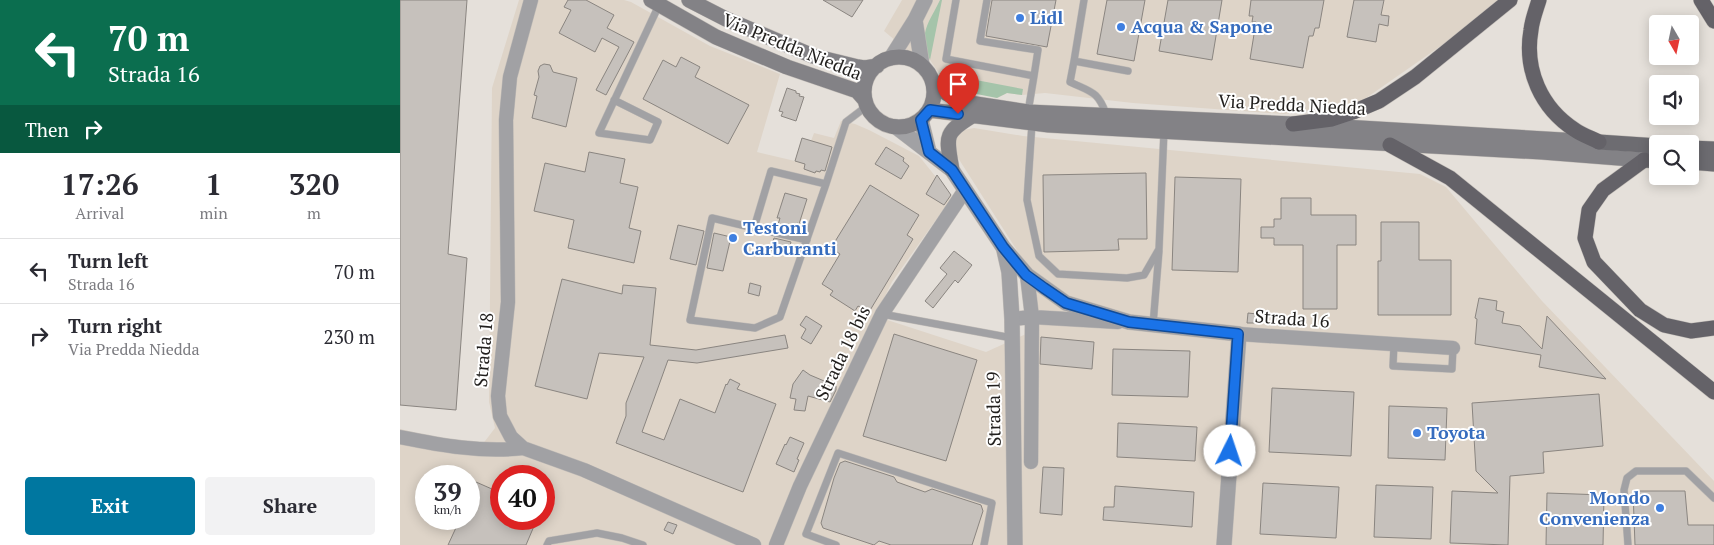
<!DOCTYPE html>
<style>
body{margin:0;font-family:"PT Serif",serif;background:#f2f2f3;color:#2b2b33;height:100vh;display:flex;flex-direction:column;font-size:19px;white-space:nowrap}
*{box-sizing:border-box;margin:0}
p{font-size:16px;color:#7c7c81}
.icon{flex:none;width:28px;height:28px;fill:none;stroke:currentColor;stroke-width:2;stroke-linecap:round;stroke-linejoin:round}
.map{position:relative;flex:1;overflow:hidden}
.drawer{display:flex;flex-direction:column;background:#fff;width:400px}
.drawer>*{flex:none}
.hud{background:#0b6e4f;color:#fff;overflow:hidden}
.needle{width:32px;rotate:171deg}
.tools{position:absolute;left:1249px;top:15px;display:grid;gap:10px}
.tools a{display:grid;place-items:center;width:50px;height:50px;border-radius:5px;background:#fff;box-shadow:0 2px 12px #0003;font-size:25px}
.speed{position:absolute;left:15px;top:465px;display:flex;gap:10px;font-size:25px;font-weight:700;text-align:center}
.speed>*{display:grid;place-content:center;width:65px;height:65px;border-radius:50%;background:#fff;box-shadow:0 2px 12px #0003;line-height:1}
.speed small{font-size:12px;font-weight:400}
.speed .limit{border:8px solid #d22;background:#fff;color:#111}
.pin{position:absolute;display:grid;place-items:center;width:42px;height:42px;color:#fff;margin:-51px -21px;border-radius:50% 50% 50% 0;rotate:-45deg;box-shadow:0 0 5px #0007}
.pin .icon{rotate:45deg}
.me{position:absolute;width:55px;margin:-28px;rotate:4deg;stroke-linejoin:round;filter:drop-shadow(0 0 4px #0008)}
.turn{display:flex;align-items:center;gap:18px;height:105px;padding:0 25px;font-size:22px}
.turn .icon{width:65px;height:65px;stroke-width:2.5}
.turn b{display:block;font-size:35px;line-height:42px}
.then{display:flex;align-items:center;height:48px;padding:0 25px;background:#0003;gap:10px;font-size:19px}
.eta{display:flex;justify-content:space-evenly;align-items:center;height:85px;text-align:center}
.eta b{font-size:30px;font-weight:700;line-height:35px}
.primary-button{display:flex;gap:10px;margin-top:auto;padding:10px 25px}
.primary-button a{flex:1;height:58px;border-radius:5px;background:#0077a0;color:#fff;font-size:20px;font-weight:700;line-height:58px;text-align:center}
.primary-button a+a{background:#f2f2f3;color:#2b2b33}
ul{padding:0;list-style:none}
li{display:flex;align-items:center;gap:15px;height:65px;padding:0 25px;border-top:1px solid #e1e1e2}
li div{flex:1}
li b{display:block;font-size:19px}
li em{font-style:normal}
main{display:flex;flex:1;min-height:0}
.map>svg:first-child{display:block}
.built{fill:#ded4c8;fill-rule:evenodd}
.green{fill:#a5c4aa}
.building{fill:#c6c1bc;stroke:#8a8580}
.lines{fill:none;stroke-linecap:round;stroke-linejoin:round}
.service-casing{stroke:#c2bdb8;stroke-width:8}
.minor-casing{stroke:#c2bdb8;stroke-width:15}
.tertiary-casing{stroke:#c2bdb8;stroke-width:16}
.secondary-casing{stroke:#c2bdb8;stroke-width:16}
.primary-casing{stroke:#c2bdb8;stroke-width:16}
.trunk-casing{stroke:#c2bdb8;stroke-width:16}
.service{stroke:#a1a1a4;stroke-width:7}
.minor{stroke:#a1a1a4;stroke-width:14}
.tertiary{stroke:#a1a1a4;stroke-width:15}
.secondary{stroke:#838286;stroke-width:15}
.primary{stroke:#6d6c71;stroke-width:15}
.trunk{stroke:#646268;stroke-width:15}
.route-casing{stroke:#114b97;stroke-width:12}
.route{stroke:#1a73e8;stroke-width:9}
.shop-dot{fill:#3f7fe0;stroke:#fff;stroke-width:2}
.labels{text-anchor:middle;stroke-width:4;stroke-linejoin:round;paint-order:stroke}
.shop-label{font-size:18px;font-weight:bold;fill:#366cbe;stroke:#fff;text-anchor:start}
.street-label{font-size:18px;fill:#211f1d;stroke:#fff}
</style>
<main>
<section class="drawer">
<div class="hud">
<div class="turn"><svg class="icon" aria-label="left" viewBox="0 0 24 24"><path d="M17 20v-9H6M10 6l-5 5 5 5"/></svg><div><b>70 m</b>Strada 16</div></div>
<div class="then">Then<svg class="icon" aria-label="right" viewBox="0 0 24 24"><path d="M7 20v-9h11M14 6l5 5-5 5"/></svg></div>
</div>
<div class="eta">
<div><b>17:26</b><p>Arrival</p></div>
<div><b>1</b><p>min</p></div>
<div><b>320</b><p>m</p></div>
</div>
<ul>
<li><svg class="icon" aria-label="left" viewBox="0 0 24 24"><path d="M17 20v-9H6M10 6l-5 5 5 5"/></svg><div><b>Turn left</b><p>Strada 16</p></div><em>70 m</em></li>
<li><svg class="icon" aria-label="right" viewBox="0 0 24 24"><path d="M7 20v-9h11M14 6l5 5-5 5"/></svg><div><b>Turn right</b><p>Via Predda Niedda</p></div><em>230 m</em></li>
</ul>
<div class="primary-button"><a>Exit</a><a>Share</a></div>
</section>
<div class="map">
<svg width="1314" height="545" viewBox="0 0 1314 545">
<rect width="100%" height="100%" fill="#e5e0da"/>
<path class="built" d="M119,0H224L231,2L310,46L380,74L357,152L395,161L402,138L411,141L414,133L434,138L441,121L455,124L469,130L519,156L552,197L492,282L475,316L586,352L637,329V275L625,263L553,150L558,131L574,128L623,136L1020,174L1046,187L1142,301L1314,481V545H0V429L60,443L82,445L95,428L89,402L92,88ZM26,476H69V519H26ZM101,476H144V519H101Z
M502,0H1100L1052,38L959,103L884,114L733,103L645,93L622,95L607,93L597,98L546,84L530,60L508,51L484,31Z"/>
<path class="green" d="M540,0H542L530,60C518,32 528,25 540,0Z
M539,73L623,89L622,95L607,93L597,98L556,90L546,84Z"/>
<path class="building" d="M0,0H67L48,254L67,258L56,410L0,405Z
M168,0H186L214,15L207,28L234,42L206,95L196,90L219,47L202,38L195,52L159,33L171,10L164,7Z
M423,0H463L452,17Z
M592,0H656L647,47L586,36Z
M707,0H745L734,61L697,54Z
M768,0H822L812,60L759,51Z
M851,0H924L919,28H915L913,36H909L903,68L850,59L856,22H852L853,16H849Z
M954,0H984L981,15L989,16L988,26L979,24L976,42L947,37Z
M281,57L300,67L295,77L349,105L328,144L243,99L263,60L276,67Z
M144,64L150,65L153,72L177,78L166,127L132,118L137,96L134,95L139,77L138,71L140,66Z
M387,88L396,91V93L400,94L399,96L404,97L396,121L381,116L383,112L379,111Z
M402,138L432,147L425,171L421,170L420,172L416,171L415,173L404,169L405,164L395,161Z
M486,147L504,158L503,161L509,166L501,179L475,164Z
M189,152L225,159L220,183L238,187L229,228L241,231L234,263L168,248L174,220L134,211L145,163L185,172Z
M746,173L747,239H718L719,250L644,252L643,175Z
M537,175L551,195L544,205L526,194Z
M775,177L841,179L838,272L772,270Z
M470,185L519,215L507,235L513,239L469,312L458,306L455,311L430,295L433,291L422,284L440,254L431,248Z
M385,193L407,199L399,224L397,223L394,232L377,228L380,218H377Z
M881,198H911V215H956V245H937V309H903V245H874V238H861V227H874V219H881Z
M981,222H1019V260H1051V315H978V261H981Z
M278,225L304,231L296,265L270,259Z
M314,233L331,237L323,271L307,268Z
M374,238L391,242L387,255L370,250Z
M554,251L572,265L558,283L555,280L533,308L525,301L547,274L540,268Z
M162,279L222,294L223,285L256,288L250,345L296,350L385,335L388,348L297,363L268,360L242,432L264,440L280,399L315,413L326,384L327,385L330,379L340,384L337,389L376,404L343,492L216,443L226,416V403L244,357L199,353L187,399L135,386Z
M350,283L361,286L359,296L348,293Z
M1079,298L1097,301L1096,310L1104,312L1102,323L1120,326L1142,349L1147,316L1206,379L1139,367L1141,355L1075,344L1077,319L1075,318Z
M848,313L857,314L856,323H847Z
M406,316L422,326L411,344L401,338L406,329L400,325Z
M494,334L577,360L546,461L463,436Z
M641,337L694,342L692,369L640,364Z
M713,349L790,351L788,397L712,395Z
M403,370L410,375L436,386V390L430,402L408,396L405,411L394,410L396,399L390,398L393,384Z
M872,388L954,392L951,456L869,452Z
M1199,394L1203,446L1143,452L1144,473L1110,476L1108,545L1050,543L1052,491L1098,493L1076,471L1072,403Z
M989,406L1047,408L1045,460L988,458Z
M718,423L797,427L795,461L717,457Z
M390,437L404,443L397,459L399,460L394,472L376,464L385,444L386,445Z
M445,461L494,477L497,482L525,492L532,489L581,505L583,511L572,545H491L479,541L474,545L423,528L421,523L434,478L440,463Z
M643,467L664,468L662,515L640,513Z
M76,482L101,493V519H137L126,545H48L60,519H69V498Z
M863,483L939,487L936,538L860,534Z
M976,485L1033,487L1031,539L974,537Z
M715,486L794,492L792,527L703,520L704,507H714Z
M1233,491H1285L1288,525H1314V545H1235Z
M1147,493L1204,495L1203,545H1146Z
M268,522L277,525L273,534L264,530Z"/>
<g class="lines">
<defs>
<path id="service" d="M556,0L546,59L634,76L628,112
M587,0L580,41L638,50L634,76
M684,0L674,61L728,71
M674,61L670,82C691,92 698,91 706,114
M214,100L258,122L250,140L199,133L259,5
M632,123L627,200L639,256L658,274L727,278L744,275L759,249L764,131
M426,184L380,317L355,328L290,320L312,218L354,228L371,171L426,184L446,122L467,106
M354,228L407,240
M482,314L612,338
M753,325L759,251
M994,344L993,366L1052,369L1053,348
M147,545L149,541L197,533L222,538L243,545
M436,545L406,534L438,453L592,503L584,545
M1228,545L1224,490L1227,478L1236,471H1286L1314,498"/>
<path id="minor" d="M131,0L110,77L106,120L108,302L98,396L100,416L111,437L123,448L184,470L354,545
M627,275L632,317L631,462
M612,319L632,317L718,322
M839,334L1053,348
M0,437C40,445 82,453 123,448
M376,545L400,486L482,314L565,190"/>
<path id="tertiary" d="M515,20L522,65
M491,58L515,20L525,0
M521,120L529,152
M496,127L552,170L603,247L627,275L666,303L729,322L839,334L824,545
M604,250L609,272L612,319L615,545"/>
<path id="secondary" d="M251,0L316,37L387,67L457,91L465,100
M289,0L326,19L413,56L458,67L465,68L477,66
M464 92a35 35 0 1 1 70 0a35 35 0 1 1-70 0Z
M532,80L546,93L563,102L628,112L893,124L1197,142
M529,110L649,125L1142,152L1244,160
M552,170C547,138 542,134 572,116"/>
<path id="primary" d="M1199,142L1258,146
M1290,148L1314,149
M1244,160L1258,161
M1290,162L1314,164"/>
<path id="trunk" d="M1139,0C1136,10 1132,20 1131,30C1124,70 1141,108 1175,130C1182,135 1191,138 1199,142
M1301,0L1314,21
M893,124L932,119L953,112L979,101L1015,77L1110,0
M990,145L1050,178L1314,392
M1244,160L1203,190L1189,210L1185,238L1194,262L1240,310L1264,325L1291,331L1314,328"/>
</defs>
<use href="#service" class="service-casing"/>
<use href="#minor" class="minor-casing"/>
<use href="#tertiary" class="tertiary-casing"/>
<use href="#secondary" class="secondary-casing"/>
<use href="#primary" class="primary-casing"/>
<use href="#trunk" class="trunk-casing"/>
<use href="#service" class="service"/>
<use href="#minor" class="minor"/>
<use href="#tertiary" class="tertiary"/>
<use href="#secondary" class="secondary"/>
<use href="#primary" class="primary"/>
<use href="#trunk" class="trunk"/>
</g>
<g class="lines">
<defs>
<path id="route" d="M558,114L530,110L521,120L529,152L552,170L603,247L626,275L644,288L666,303L729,322L838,334L830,451"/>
</defs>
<use href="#route" class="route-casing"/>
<use href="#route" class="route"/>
</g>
<g class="shop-dot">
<circle cx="620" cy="18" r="5"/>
<circle cx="721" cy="27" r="5"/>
<circle cx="333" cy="238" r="5"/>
<circle cx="1017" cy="433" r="5"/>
<circle cx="1260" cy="508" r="5"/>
</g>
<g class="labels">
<g class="shop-label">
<text x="630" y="24">Lidl</text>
<text x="731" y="33">Acqua &amp; Sapone</text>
<text x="343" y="234">Testoni<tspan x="343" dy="21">Carburanti</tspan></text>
<text x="1027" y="439">Toyota</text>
<text x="1250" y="504" text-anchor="end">Mondo<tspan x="1250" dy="21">Convenienza</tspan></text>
</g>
<g class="street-label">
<text transform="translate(392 47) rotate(22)" y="6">Via Predda Niedda</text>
<text transform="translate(892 105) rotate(3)" y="6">Via Predda Niedda</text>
<text transform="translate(892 319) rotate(4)" y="6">Strada 16</text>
<text transform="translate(84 350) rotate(-85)" y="6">Strada 18</text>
<text transform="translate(443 353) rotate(-64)" y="6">Strada 18 bis</text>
<text transform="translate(594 409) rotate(-91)" y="6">Strada 19</text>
</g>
</g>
</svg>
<div class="tools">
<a><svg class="needle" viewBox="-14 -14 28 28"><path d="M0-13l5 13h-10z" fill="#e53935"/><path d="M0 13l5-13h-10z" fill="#7c7c81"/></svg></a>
<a><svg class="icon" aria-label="sound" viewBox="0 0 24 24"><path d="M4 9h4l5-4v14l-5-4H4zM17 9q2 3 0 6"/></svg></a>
<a><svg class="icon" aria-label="search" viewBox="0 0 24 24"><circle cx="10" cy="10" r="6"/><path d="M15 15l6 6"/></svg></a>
</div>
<div class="speed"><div>39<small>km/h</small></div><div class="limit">40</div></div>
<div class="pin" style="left:558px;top:114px;background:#d93025"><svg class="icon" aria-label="arrive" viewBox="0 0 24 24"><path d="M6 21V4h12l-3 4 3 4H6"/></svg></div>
<svg class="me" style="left:830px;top:451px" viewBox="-20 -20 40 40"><circle r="19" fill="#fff"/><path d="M0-13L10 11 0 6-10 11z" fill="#1a73e8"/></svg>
</div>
</main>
